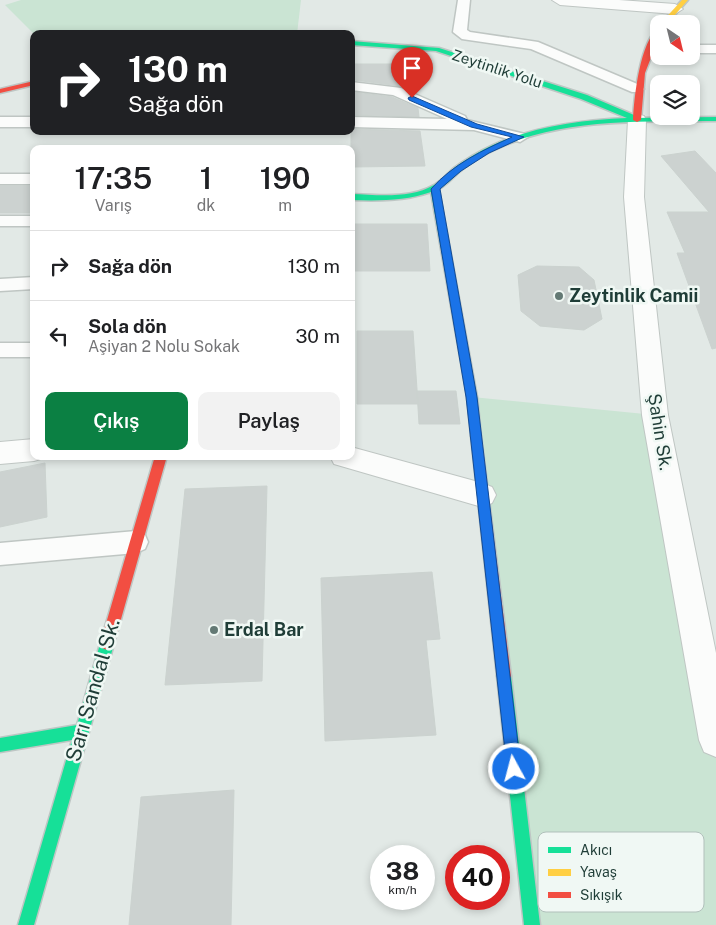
<!DOCTYPE html>
<html lang="tr">
<meta charset="utf-8">
<style>
body{margin:0;font-family:"Public Sans",sans-serif;background:#f2f2f2;color:#202124;height:100vh;display:flex;flex-direction:column;font-size:19px;white-space:nowrap}
*{box-sizing:border-box;margin:0}
p{font-size:16px;color:#757577}
.icon{flex:none;width:28px;height:28px;fill:none;stroke:currentColor;stroke-width:2;stroke-linecap:round;stroke-linejoin:round}
.map{position:relative;flex:1;overflow:hidden}
.details{position:absolute;left:30px;top:145px;width:325px;height:315px;display:flex;flex-direction:column;background:#fff;border-radius:10px;box-shadow:0 2px 8px #0003}
.details>*{flex:none}
.banner{position:absolute;left:30px;top:30px;width:325px;height:105px;border-radius:10px;box-shadow:0 2px 8px #0003;background:#202124;color:#fff;overflow:hidden}
.needle{width:32px;rotate:145deg}
.fabs{position:absolute;left:650px;top:15px;display:grid;gap:10px}
.fabs a{display:grid;place-items:center;width:50px;height:50px;border-radius:10px;background:#fff;box-shadow:0 2px 8px #0003;font-size:25px}
.speed{position:absolute;left:370px;top:845px;display:flex;gap:10px;font-size:25px;font-weight:700;text-align:center}
.speed>*{display:grid;place-content:center;width:65px;height:65px;border-radius:50%;background:#fff;box-shadow:0 2px 8px #0003;line-height:1}
.speed small{font-size:12px;font-weight:400}
.speed .limit{border:8px solid #d22;background:#fff;color:#111}
.pin{position:absolute;display:grid;place-items:center;width:42px;height:42px;color:#fff;margin:-51px -21px;border-radius:50% 50% 50% 0;rotate:-45deg;box-shadow:0 0 5px #0007}
.pin .icon{rotate:45deg}
.me{position:absolute;width:55px;margin:-28px;rotate:353deg;stroke-linejoin:round;filter:drop-shadow(0 0 4px #0008)}
.turn{display:flex;align-items:center;gap:18px;height:105px;padding:0 15px;font-size:22px}
.turn .icon{width:65px;height:65px;stroke-width:2.5}
.turn b{display:block;font-size:35px;line-height:42px}
.eta{display:flex;justify-content:space-evenly;align-items:center;height:85px;text-align:center}
.eta b{font-size:30px;font-weight:600;line-height:35px}
.primary-button{display:flex;gap:10px;margin-top:auto;padding:10px 15px}
.primary-button a{flex:1;height:58px;border-radius:10px;background:#0b8043;color:#fff;font-size:20px;font-weight:600;line-height:58px;text-align:center}
.primary-button a+a{background:#f2f2f2;color:#202124}
ul{padding:0;list-style:none}
li{display:flex;align-items:center;gap:15px;height:70px;padding:0 15px;border-top:1px solid #e0e0e0}
li div{flex:1}
li b{display:block;font-size:19px}
li em{font-style:normal}
.map>svg:first-child{display:block}
.green{fill:#cae4d3}
.building{fill:#ccd2d0;stroke:#cbd2cf}
.lines{fill:none;stroke-linecap:round;stroke-linejoin:round}
.lane-casing{stroke:#bfc6c3;stroke-width:3}
.street-casing{stroke:#bfc6c3;stroke-width:2}
.fast-casing{stroke:#bec6c4;stroke-width:3}
.slow-casing{stroke:#bec6c4;stroke-width:3}
.jam-casing{stroke:#bec6c4;stroke-width:3}
.lane{fill:#fbfcfb;fill-rule:evenodd}
.street{fill:#fbfcfb;fill-rule:evenodd}
.fast{fill:#16e098;fill-rule:evenodd}
.slow{fill:#ffcf43;fill-rule:evenodd}
.jam{fill:#f24e42;fill-rule:evenodd}
.route{fill:#1a73e8;stroke:#114b97}
.poi-dot{fill:#637974;stroke:#f0f8f4;stroke-width:2}
.labels{text-anchor:middle;stroke-width:5;stroke-linejoin:round;paint-order:stroke}
.far-street-label{font-size:15px;fill:#1f3d37;stroke:#f0f8f4}
.poi-label{font-size:18px;font-weight:bold;fill:#1f3d37;stroke:#f0f8f4;text-anchor:start}
.street-label{font-size:18px;fill:#1f3d37;stroke:#f0f8f4}
.near-street-label{font-size:21px;fill:#1f3d37;stroke:#f0f8f4}
.key{fill:#f0f8f4;stroke:#b1c0bb;stroke-width:1}
.key-label{font-size:14px;fill:#1f3d37}
</style>
<div class="map">
<svg width="716" height="925" viewBox="0 0 716 925">
<rect width="100%" height="100%" fill="#e2e9e6"/>
<path class="green" d="M21,0H301L297,34H34L5,5Z
M472,397L655,415L716,740V925H532Z"/>
<path class="building" d="M353,64H412L416,92L401,86L354,80Z
M354,92L392,97L418,108L419,117L351,115V94Z
M351,129L420,131L425,166L351,167Z
M695,151L716,173V348L712,349L677,253H685L667,212H709L661,156Z
M0,186H34V213H0Z
M353,224H427L430,271H352Z
M537,266L579,267L594,280L602,319L584,330L540,326L521,311L518,275Z
M357,331H413L418,404H357Z
M417,391H456L460,424H419Z
M45,463L47,517L0,527V472Z
M267,486L262,681L165,685L185,489Z
M432,572L440,639L426,640L436,735L325,741L321,578Z
M234,790L231,925H129L141,797Z"/>
<g class="lines">
<defs>
<path id="lane" d="M458,0H470L467,30L470,32L538,42L642,86L644,89L642,92H632L531,49L462,39L453,32Z
M691,45H716V53H691Z
M351,82L401,88L465,116L467,120L525,134L528,137L520,142L474,130L351,127V117L447,119L393,95L351,90Z
M0,117H34V127H0Z
M0,174H34V184H0Z
M0,216H34V226H0Z
M34,277V289L0,291V279Z
M0,343H34V357H0Z
M136,531L145,535L148,542L145,549L136,553L0,565V543Z"/>
<path id="street" d="M552,0H619L675,4L683,9L675,14L560,5Z
M637,114L644,116L646,120L644,197L668,415L716,653V757L704,752L699,740L642,415L624,197L628,120L630,116Z
M34,439V456L44,458L34,461L0,464V442Z
M351,447L482,483L492,487L496,495L492,503L482,507L334,464L330,456H351Z"/>
<path id="fast" d="M351,41L439,48L587,95L634,115V118L716,117V121C640,122 557,117 488,153C477,159 466,166 457,174C451,180 446,185 439,189L477,397L481,436L476,440L471,436L467,397L431,192C405,201 378,201 351,200V194C378,195 410,199 434,185C442,181 447,174 454,168C466,159 480,151 493,145C535,126 582,120 627,118L581,99L436,51L351,45Z
M107,638L112,640L114,644L34,925H18L72,740L0,752V738L77,725L100,644L102,640Z
M504,669L509,671L511,676L540,925H524L497,676L499,671Z"/>
<path id="slow" d="M682,0H688L667,24H660Z"/>
<path id="jam" d="M659,28V37L645,73L641,120L637,122L633,120C634,98 640,40 659,28Z
M34,81V85L0,93V89Z
M476,432L481,436L511,676L509,681L504,683L499,681L497,676L471,436Z
M155,456H167L114,644L112,648L107,650L102,648L100,644Z"/>
</defs>
<use href="#lane" class="lane-casing"/>
<use href="#street" class="street-casing"/>
<use href="#fast" class="fast-casing"/>
<use href="#slow" class="slow-casing"/>
<use href="#jam" class="jam-casing"/>
<use href="#lane" class="lane"/>
<use href="#street" class="street"/>
<use href="#fast" class="fast"/>
<use href="#slow" class="slow"/>
<use href="#jam" class="jam"/>
</g>
<path class="route" d="M412,96L477,124L524,137L489,153L461,171L440,189L477,397L521,769L519,774L514,776L509,774L507,769L466,397L431,189C453,164 483,150 512,137L471,127L409,100L408,98Z"/>
<g class="poi-dot">
<circle cx="559" cy="296" r="5"/>
<circle cx="214" cy="630" r="5"/>
</g>
<g class="labels">
<g class="far-street-label">
<text transform="translate(497 69) rotate(18)" y="5">Zeytinlik Yolu</text>
</g>
<g class="poi-label">
<text x="569" y="302">Zeytinlik Camii</text>
<text x="224" y="636">Erdal Bar</text>
</g>
<g class="street-label">
<text transform="translate(660 432) rotate(81)" y="6">Şahin Sk.</text>
</g>
<g class="near-street-label">
<text transform="translate(93 690) rotate(-74)" y="7">Sarı Sandal Sk.</text>
</g>
</g>
<rect x="538" y="832" width="166" height="80" rx="8" class="key"/>
<rect x="548" y="847" width="23" height="6" fill="#16e098"/>
<rect x="548" y="869" width="23" height="7" fill="#ffcf43"/>
<rect x="548" y="892" width="23" height="6" fill="#f24e42"/>
<g class="key-label">
<text x="580" y="855">Akıcı</text>
<text x="580" y="877">Yavaş</text>
<text x="580" y="900">Sıkışık</text>
</g>
</svg>
<div class="fabs">
<a><svg class="needle" viewBox="-14 -14 28 28"><path d="M0-13l5 13h-10z" fill="#e53935"/><path d="M0 13l5-13h-10z" fill="#757577"/></svg></a>
<a><svg class="icon" aria-label="layers" viewBox="0 0 24 24"><path d="M12 4l9 5-9 5-9-5zM3 14l9 5 9-5"/></svg></a>
</div>
<div class="speed"><div>38<small>km/h</small></div><div class="limit">40</div></div>
<div class="pin" style="left:412px;top:98px;background:#d93025"><svg class="icon" aria-label="arrive" viewBox="0 0 24 24"><path d="M6 21V4h12l-3 4 3 4H6"/></svg></div>
<svg class="me" style="left:514px;top:769px" viewBox="-20 -20 40 40"><circle r="17" fill="#1a73e8" stroke="#fff" stroke-width="3"/><path d="M0-11L8 9 0 5-8 9z" fill="#fff"/></svg>
<div class="banner">
<div class="turn"><svg class="icon" aria-label="right" viewBox="0 0 24 24"><path d="M7 20v-9h11M14 6l5 5-5 5"/></svg><div><b>130 m</b>Sağa dön</div></div>
</div>
<section class="details">
<div class="eta">
<div><b>17:35</b><p>Varış</p></div>
<div><b>1</b><p>dk</p></div>
<div><b>190</b><p>m</p></div>
</div>
<ul>
<li><svg class="icon" aria-label="right" viewBox="0 0 24 24"><path d="M7 20v-9h11M14 6l5 5-5 5"/></svg><div><b>Sağa dön</b></div><em>130 m</em></li>
<li><svg class="icon" aria-label="left" viewBox="0 0 24 24"><path d="M17 20v-9H6M10 6l-5 5 5 5"/></svg><div><b>Sola dön</b><p>Aşiyan 2 Nolu Sokak</p></div><em>30 m</em></li>
</ul>
<div class="primary-button"><a>Çıkış</a><a>Paylaş</a></div>
</section>
</div>
